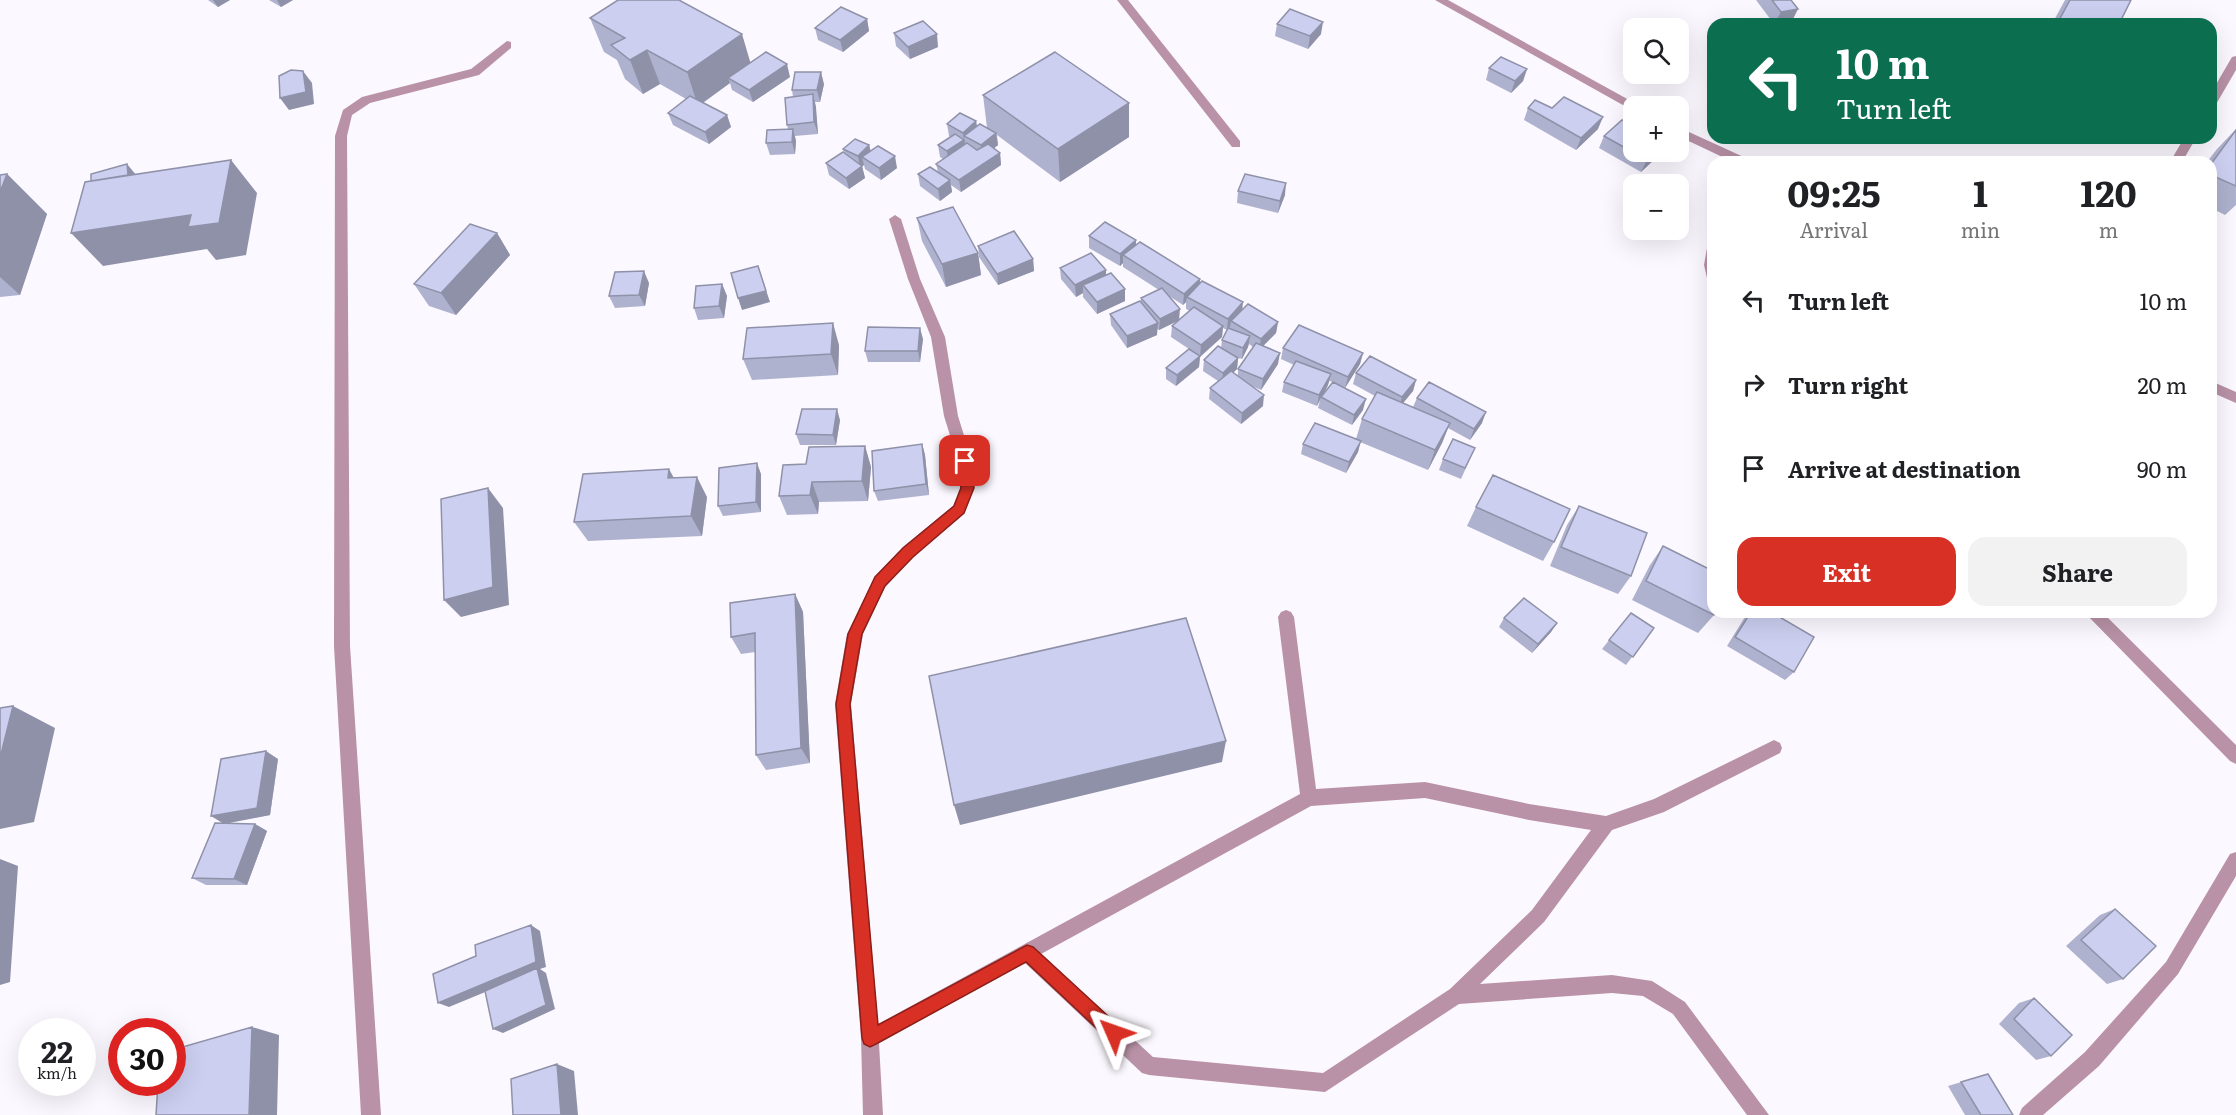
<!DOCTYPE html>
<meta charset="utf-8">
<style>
body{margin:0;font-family:Literata,serif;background:#f2f2f2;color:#202124;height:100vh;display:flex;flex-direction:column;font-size:22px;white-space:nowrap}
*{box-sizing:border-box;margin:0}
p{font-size:20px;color:#757577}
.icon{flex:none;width:33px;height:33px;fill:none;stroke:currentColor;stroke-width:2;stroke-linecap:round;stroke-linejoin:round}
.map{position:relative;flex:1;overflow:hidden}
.sheet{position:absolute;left:1707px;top:156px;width:510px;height:462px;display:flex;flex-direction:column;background:#fff;border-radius:18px;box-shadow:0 6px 24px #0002}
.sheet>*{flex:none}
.banner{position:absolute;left:1707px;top:18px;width:510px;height:126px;border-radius:18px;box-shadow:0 6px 24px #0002;background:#0b6e4f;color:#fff;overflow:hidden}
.tools{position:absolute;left:1623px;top:18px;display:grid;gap:12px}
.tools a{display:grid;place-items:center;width:66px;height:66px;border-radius:12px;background:#fff;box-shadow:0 6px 24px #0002;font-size:30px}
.speed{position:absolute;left:18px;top:1018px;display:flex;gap:12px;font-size:30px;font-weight:700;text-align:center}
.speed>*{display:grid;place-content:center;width:78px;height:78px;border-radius:50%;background:#fff;box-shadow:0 6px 24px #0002;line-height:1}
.speed small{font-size:15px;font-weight:400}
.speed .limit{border:9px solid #d22;background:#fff;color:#111}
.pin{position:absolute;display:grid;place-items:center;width:51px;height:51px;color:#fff;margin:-26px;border-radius:12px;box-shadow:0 3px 9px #0006}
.me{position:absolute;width:66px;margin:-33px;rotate:313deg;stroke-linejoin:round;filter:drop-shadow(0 0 4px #0008)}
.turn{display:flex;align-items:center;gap:21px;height:126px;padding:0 30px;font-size:27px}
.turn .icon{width:78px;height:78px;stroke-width:2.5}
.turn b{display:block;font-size:42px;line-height:51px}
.eta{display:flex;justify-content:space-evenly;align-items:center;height:102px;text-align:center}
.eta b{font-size:36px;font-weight:700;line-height:42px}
.primary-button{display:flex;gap:12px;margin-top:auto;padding:12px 30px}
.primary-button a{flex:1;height:69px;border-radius:18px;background:#d93025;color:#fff;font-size:24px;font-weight:700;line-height:69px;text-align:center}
.primary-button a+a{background:#f2f2f2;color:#202124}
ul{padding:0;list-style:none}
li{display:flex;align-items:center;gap:18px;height:84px;padding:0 30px}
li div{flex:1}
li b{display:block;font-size:22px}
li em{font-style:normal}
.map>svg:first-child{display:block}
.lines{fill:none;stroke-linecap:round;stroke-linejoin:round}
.minor{fill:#b992a7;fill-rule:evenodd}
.wall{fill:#afb2ce;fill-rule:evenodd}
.shaded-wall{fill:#8f91a8}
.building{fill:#cccff0;stroke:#8f91a8;stroke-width:1.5}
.route{fill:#d93025;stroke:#8d1f18;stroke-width:1.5}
</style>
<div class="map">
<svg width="2236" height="1115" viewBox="0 0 2236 1115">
<rect width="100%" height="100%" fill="#fcf8ff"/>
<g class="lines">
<path class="minor" d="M1117,0H1128L1240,141V147H1232Z
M1435,0H1448L1640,106H1634V110L1630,109Z
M507,41L511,42V48L479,75L370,103L352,115L347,136L350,646L381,1115H361L334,646L335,136L343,110L362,97L471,69Z
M2236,56V70L2215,106L2211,107V93L2232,57Z
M1678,127L1748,159L1750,162H1733L1678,136Z
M2184,138H2196L2182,162H2170Z
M895,215L901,219L920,279L945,337L958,416L972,461L974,488L964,514L913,557L885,587L863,634L851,704L878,1024L1300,794L1278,617L1281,612L1286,610L1291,612L1294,617L1316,789L1425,782L1529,804L1606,816L1654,799L1768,743L1774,740L1780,743L1782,748L1780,753L1664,812L1612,830L1544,922L1480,984L1612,975L1652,981L1685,1002L1769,1115H1747L1673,1014L1643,996L1612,993L1459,1004L1325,1092L1149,1075L1142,1073L1025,963L879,1043L883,1115H863L861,1038L835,704L847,634L875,577L903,547L953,506L960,488L958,461L944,416L931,337L908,279L889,219ZM1425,798L1529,820L1591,830L1532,910L1450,989L1323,1073L1153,1057L1041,954L1311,806Z
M1713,243V283L1707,278L1704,265L1707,248Z
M2211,381L2236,392V403L2211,392Z
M2084,612H2102L2236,745V764L2230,761Z
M2236,852V876L2178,974L2099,1066L2043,1115H2019L2022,1108L2085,1052L2166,962L2230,854Z"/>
</g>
<path class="wall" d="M208,0H230L218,7Z
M269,0H293L281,7Z
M1756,0H1791L1792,21L1774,24Z
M2065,0H2131L2119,24H2052Z
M590,18L750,63L790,77L753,102L732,90L730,83L703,103L727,115L731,127L709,144L673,125L668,113L686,99L660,84L643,94L625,79L617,60L604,52Z
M867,19L869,31L843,52L818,40L815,28Z
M1277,24L1321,34L1308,49L1275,36Z
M894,33L938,47L910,59L896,46Z
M1489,68L1527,69L1523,81L1511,93L1486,80Z
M824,84L820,102H815L818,134L795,136L796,141L795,154L770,155L766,143L788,129L787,125L793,97L792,90Z
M983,95L1129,103V137L1060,182L997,135L998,145L994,148L1000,153L1001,165L961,192L951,185L952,192L940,201L920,186L918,174L938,172L936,164L943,159L940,157L938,145L950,137L949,136L947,124L976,121L977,127L987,128Z
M1528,108L1598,129L1576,150L1524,120Z
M2236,129V205L2225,215L2211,208V162H2207L2217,149Z
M1604,136L1659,155L1641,172L1599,148Z
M1934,138H1947L1944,142Z
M869,145L871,151L897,168L881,180L865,169L864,165L862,166L865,178L849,189L829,175L826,163L844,153L843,149Z
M7,174L47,214L20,295L0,297V175Z
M1238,191L1285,195L1278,213L1237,203Z
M917,218L978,253L981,275L946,287L922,241Z
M497,233L510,255L456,315L429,306L414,284Z
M1089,236L1136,240V245L1200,279V283L1242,310L1278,322L1276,333L1263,346L1278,364L1261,390L1252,386L1263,406L1241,424L1209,399L1210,388L1218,381L1203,371L1204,360L1221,348L1222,340L1227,330L1223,328L1222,337L1200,356L1199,367L1176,386L1166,379V368L1189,349L1171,337L1172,326L1178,321L1159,330L1157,329V335L1127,348L1111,325L1110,314L1141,302V298L1159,290L1123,267V263L1120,266L1089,248ZM1169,296L1183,305L1186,302V309L1190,311L1180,320ZM1249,344L1253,347L1238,369V375L1233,372L1237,369L1238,358L1242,359L1248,347Z
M978,246L1033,259L1034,271L998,285L979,257Z
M1060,268L1106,270V275L1125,301L1097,314L1083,297V293L1076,297L1061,279Z
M649,283L645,306L615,308L609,296Z
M722,284L727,296L724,318L698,320L694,308Z
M923,339L920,362H868L865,351Z
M839,345L838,375L752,380L743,359Z
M1283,348L1363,353L1360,364L1345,388L1333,382L1363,410L1352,425L1318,408L1320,400L1317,406L1282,392L1284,382L1294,365L1281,359ZM1329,381L1333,382L1324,393L1328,385Z
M1356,373L1416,380L1413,391L1403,403L1413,407L1417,398L1482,423L1470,440L1448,428L1442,443L1428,470L1360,442L1358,452L1346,473L1301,454L1303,444L1356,439L1362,419L1375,396L1353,384Z
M840,420L836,445H800L796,434Z
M922,444L925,455L929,495L878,501L874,491Z
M865,446L871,467L868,501L819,502L818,514L787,515L779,496L806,464Z
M1475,448L1461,479L1439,470L1443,459Z
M761,474V512L723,516L718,506Z
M673,478L707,497L702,536L588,541L574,522Z
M1579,506L1631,576L1618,594L1550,566L1567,525Z
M1476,507L1554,542L1543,561L1467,526Z
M1663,546L1714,615L1698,633L1632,600L1650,565Z
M795,594L803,612L810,763L766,770L756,755L755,652L741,654L731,637Z
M1748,612H1771L1794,672L1785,680L1727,646Z
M1631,613L1654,628L1626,665L1602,649Z
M1504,618L1557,623L1551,632L1532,653L1499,627Z
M278,759L270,815L225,823L255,824L267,831L247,885H206L192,878L224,823Z
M2115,909L2123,979L2107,984L2066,946L2100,915Z
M2034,998L2051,1056L2036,1060L1999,1024L2019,1003Z
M1988,1074L2013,1115H1965L1948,1086Z"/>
<path class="shaded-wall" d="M213,0H230L218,7Z
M277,0H293L281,7Z
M1798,9L1792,21L1774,24L1781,12Z
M867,19L869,31L843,52L840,40Z
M1323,22L1321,34L1308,49L1310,36Z
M742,34L752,68L728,78L730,83L698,106L687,72Z
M937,34L938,47L910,59L908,47Z
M647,50L660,84L643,94L630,60Z
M787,64L790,77L753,102L749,90Z
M1527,69L1523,81L1511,93L1515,81Z
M303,71L312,83L314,104L289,110L280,98Z
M821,72L824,84L820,102L817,90Z
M813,94L816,107L818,134L814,122Z
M1129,103V137L1060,182L1058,149Z
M727,115L731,127L709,144L705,132Z
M1603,117L1598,129L1576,150L1581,138Z
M976,121L978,133L964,136L966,152L948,163L947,151L964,140L963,133Z
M793,129L796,141L795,154L792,142Z
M996,133L998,145L982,158L981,145Z
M869,145L872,158L862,157L864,165L861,167L862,166L865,178L849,189L846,178L860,168L858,156Z
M1656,152H1661L1659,155L1641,172L1647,160Z
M1000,153L1001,165L961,192L959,180Z
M895,156L897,168L881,180L879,168Z
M231,160L257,193L246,255L216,260L207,249L103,266L71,233Z
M127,164L137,176L129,183Z
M7,174L47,214L20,295L0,277V192Z
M950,180L952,192L940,201L938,189Z
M1286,183L1285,195L1278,213L1280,201Z
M497,233L510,255L456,315L441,293Z
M1136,240V251L1123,255V263L1120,266V254Z
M978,253L981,275L946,287L942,264Z
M1033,259L1034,271L998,285L997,274Z
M758,266L770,302L742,310L738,298Z
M1106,270V282L1083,285V293L1076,297L1075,285Z
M644,271L649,283L645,306L639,295Z
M1200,279L1199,291L1187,297L1186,302L1183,305L1184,294Z
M722,284L727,296L724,318L719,306Z
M1125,289V301L1097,314V302Z
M1243,302L1242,313L1231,321L1230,327L1227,330L1228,319Z
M1180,309L1179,320L1159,330L1160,319Z
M1278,322L1276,333L1259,350L1261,339Z
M833,323L839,345L838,375L831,354Z
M1158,323L1157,335L1127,348V336Z
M1223,326L1222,337L1200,357L1201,345Z
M920,328L923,339L920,362L918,351Z
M1250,336L1248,347L1242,359L1243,348Z
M1280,353L1278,364L1261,390L1263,379Z
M1363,353L1360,364L1345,388L1348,377Z
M1200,356L1199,367L1176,386L1177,375Z
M1238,358L1237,369L1222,384L1223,373Z
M1331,374L1328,385L1322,397H1321L1317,406L1319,395Z
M1416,380L1413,391L1399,408L1402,397Z
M1264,395L1263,406L1241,424L1242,413Z
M1366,399L1363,410L1352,425L1354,415Z
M837,409L840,420L836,445L833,435Z
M1486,412L1482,423L1470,440L1474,429Z
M1450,423L1442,443L1428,470L1435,450Z
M1361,441L1358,452L1346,473L1349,462Z
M922,444L925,455L929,495L926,484Z
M865,446L871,467L868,501L862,481Z
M757,463L761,474V512L756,502Z
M669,469L680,489L668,478Z
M697,477L707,497L702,536L691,516Z
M812,482L819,502L818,514L810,495Z
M488,488L503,508L509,605L461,617L444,600Z
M795,594L803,612L810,763L801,748Z
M1557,623L1551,632L1532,653L1538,644Z
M13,706L55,728L34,822L0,829V758Z
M1226,741L1222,762L960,825L954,805Z
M266,751L278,759L270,815L224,824L211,816Z
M255,824L267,831L247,885L234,879Z
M0,859L18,866L10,982L0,985Z
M531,925L540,931L546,967L540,969L546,973L555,1009L503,1033L493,1029L538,970L449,1007L438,1003Z
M252,1027L279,1035L277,1115H249Z
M557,1064L574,1071L578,1115H561Z"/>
<path class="building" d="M618,0H679L742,34L687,72L647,50L630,60L611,45L625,38L590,18Z
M1772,0H1791L1798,9L1781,12Z
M2070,0H2131L2119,24H2057Z
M841,7L867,19L840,40L815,28Z
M1290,9L1323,22L1310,36L1277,24Z
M923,21L937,34L908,47L894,33Z
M766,52L787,64L749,90L728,78Z
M1055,52L1129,103L1058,149L983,95Z
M1501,57L1527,69L1515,81L1489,68Z
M291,70L303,71L306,92L280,98L279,76Z
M795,72H821L817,90H792Z
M813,94L814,122L787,125L785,98Z
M690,96L727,115L705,132L668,113Z
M1564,97L1603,117L1581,138L1528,108L1535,100L1552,108Z
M960,113L976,121L963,133L947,124Z
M1622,120L1634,126V152H1656L1647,160L1604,136Z
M980,124L996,133L981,145L964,136Z
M793,129L792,142L766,143L767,130Z
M2236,130V186L2211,175V164Z
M955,134L964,140L947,151L938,145Z
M855,139L869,145L858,156L843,149Z
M967,143L977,150L988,144L1000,153L959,180L936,164Z
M878,146L895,156L879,168L862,157Z
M843,152L862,166L846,178L826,163Z
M231,160L219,223L188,227L191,215L71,233L85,182Z
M127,164L128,175L91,181V174Z
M930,167L950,180L938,189L918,174Z
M7,174L0,192V175Z
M1245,174L1286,183L1280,201L1238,191Z
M953,207L978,253L942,264L917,218Z
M1105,222L1136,240L1120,254L1089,236Z
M470,224L497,233L441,293L414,284Z
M1014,231L1033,259L997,274L978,246Z
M1140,242L1200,279L1184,294L1123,255Z
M1091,253L1106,270L1075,285L1060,268Z
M758,266L766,291L738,298L731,273Z
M644,271L639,295L609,296L615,272Z
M1111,273L1125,289L1097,302L1083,285Z
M1202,281L1243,302L1228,319L1187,297Z
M722,284L719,306L694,308L696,286Z
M1162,288L1180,309L1160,319L1141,298Z
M1140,301L1158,323L1127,336L1110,314Z
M1248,304L1278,322L1261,339L1231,321Z
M1194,307L1223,326L1201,345L1172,326Z
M833,323L831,354L743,359L747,328Z
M1299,325L1363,353L1348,377L1283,348Z
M868,327L920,328L918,351H865Z
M1228,328L1250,336L1243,348L1222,340Z
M1256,343L1280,353L1263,379L1238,369Z
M1218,346L1238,358L1223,373L1204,360Z
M1189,349L1200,356L1177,375L1166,368Z
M1370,356L1416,380L1402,397L1356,373Z
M1296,361L1331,374L1319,395L1284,382Z
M1231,371L1264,395L1242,413L1210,388Z
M1333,382L1366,399L1354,415L1321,397Z
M1429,382L1486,412L1474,429L1417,398Z
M1377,392L1450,423L1435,450L1362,419Z
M802,409H837L833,435L796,434Z
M1315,423L1361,441L1349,462L1303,444Z
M1453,439L1475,448L1465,468L1443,459Z
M922,444L926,484L874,491L872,451Z
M865,446L862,481L812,482L810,495L779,496L783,465L806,464L809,447Z
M757,463L756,502L718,506L719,468Z
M669,469L668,478L697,477L691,516L574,522L583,474Z
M1493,475L1570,509L1554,542L1476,507Z
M488,488L493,587L444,600L441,499Z
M1579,506L1647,533L1631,576L1561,547Z
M1663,546L1713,571V612H1715L1714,615L1646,581Z
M795,594L801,748L756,755L755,633L731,637L730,603Z
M1524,598L1557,623L1538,644L1504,618Z
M1751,612H1771L1814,637L1794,672L1735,637Z
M1631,613L1654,628L1633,657L1609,640Z
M1186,618L1226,741L954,805L929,676Z
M13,706L0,758V708Z
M266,751L257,808L211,816L221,759Z
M215,823L255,824L234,879L192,878Z
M2115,909L2156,946L2123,979L2081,940Z
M531,925L536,962L438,1003L433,974L476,956L475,945Z
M537,968L546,1005L493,1029L485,991Z
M2034,998L2072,1035L2051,1056L2014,1019Z
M252,1027L249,1115H156L158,1083H172V1050Z
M557,1064L561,1115H513L511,1079Z
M1988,1074L2013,1115H1981L1961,1082Z"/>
<path class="route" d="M965,456L971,461L974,488L964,513L913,557L885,586L862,634L850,704L878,1025L1027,945L1033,947L1120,1027L1123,1033L1120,1039L1114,1042L1108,1039L1026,962L876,1044L870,1047L864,1044L862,1038L836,704L848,634L875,577L903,548L954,506L961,488L958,461Z"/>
</svg>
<div class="tools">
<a><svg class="icon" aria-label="search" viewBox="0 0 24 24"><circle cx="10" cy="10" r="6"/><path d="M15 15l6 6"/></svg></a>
<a>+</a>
<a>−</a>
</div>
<div class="speed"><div>22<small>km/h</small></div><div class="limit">30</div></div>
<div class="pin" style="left:965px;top:461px;background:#d93025"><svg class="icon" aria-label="arrive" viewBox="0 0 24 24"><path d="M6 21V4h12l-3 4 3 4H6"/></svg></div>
<svg class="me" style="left:1114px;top:1033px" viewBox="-20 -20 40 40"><path d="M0-17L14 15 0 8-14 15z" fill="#d93025" stroke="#fff" stroke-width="4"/></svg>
<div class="banner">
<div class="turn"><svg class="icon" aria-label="left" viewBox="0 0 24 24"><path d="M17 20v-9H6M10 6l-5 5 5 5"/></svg><div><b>10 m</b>Turn left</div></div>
</div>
<section class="sheet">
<div class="eta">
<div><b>09:25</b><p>Arrival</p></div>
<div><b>1</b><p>min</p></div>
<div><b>120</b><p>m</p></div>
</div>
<ul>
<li><svg class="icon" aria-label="left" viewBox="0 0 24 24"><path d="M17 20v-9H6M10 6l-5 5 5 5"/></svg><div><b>Turn left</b></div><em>10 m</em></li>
<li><svg class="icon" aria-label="right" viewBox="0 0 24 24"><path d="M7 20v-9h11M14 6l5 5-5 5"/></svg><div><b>Turn right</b></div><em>20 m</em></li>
<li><svg class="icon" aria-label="arrive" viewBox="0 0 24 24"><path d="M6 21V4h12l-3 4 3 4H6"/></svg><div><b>Arrive at destination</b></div><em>90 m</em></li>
</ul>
<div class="primary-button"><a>Exit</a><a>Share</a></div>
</section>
</div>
